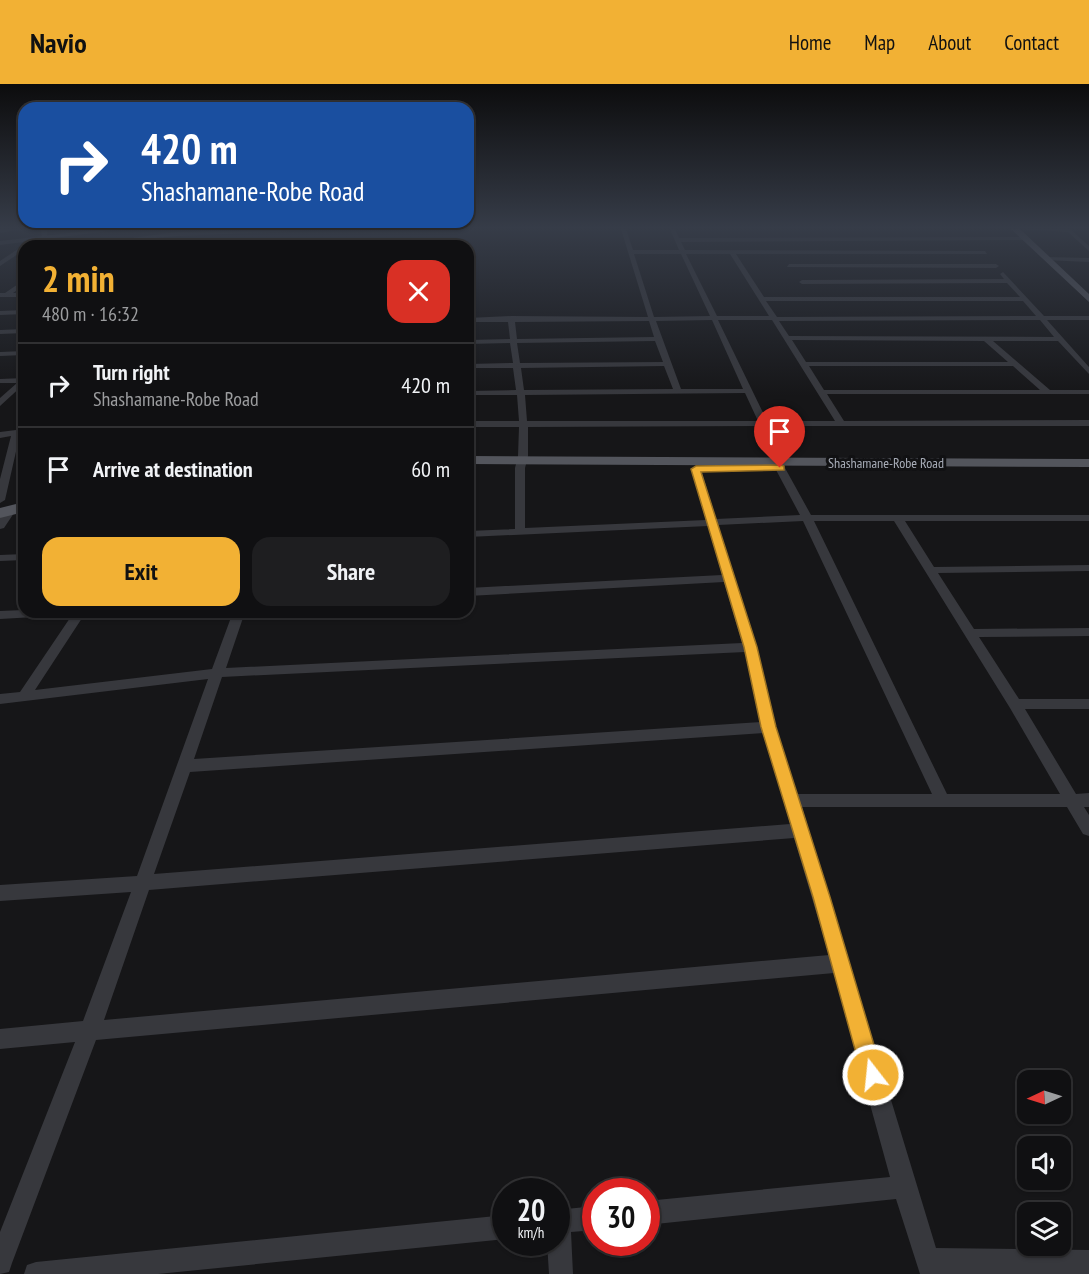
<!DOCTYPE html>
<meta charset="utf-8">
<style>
body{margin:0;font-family:"PT Sans Narrow",sans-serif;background:#1e1e20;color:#f1f3f6;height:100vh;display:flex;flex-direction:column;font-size:22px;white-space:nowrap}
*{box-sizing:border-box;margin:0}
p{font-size:20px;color:#9c9d9f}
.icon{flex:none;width:33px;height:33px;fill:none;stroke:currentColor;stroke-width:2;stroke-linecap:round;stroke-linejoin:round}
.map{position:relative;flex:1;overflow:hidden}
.drawer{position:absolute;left:18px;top:156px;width:456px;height:378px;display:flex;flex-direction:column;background:#101012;border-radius:18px;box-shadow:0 2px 4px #0004,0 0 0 2px #303032}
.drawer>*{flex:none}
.top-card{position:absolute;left:18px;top:18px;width:456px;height:126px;border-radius:18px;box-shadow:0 2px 4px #0004,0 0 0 2px #303032;background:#1a4fa0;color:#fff;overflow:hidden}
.needle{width:39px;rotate:266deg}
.buttons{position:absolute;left:1017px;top:986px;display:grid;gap:12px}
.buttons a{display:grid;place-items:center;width:54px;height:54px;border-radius:12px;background:#101012;box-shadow:0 2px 4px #0004,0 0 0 2px #303032;font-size:30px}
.speed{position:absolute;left:492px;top:1094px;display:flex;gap:12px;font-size:30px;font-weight:700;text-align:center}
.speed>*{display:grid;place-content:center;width:78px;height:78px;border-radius:50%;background:#101012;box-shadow:0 2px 4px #0004,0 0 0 2px #303032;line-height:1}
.speed small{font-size:15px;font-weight:400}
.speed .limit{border:9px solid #d22;background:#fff;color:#111}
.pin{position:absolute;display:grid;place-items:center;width:51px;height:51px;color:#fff;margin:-62px -26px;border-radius:50% 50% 50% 0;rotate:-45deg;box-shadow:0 0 6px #0007}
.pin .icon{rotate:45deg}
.me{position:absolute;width:66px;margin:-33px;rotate:344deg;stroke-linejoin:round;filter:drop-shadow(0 0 4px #0008)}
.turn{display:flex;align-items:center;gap:21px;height:126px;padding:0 24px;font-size:27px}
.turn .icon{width:78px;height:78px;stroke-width:2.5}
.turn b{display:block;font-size:42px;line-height:51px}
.round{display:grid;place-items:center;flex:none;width:63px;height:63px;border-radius:18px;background:#1e1e20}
.headline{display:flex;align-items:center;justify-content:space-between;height:102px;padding:0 24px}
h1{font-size:36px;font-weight:700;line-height:45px;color:#f2b134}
.button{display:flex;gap:12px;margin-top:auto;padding:12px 24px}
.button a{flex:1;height:69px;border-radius:18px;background:#f2b134;color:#111;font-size:24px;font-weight:700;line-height:69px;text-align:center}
.button a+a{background:#1e1e20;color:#f1f3f6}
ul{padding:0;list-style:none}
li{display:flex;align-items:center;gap:18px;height:84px;padding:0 24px;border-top:2px solid #303032}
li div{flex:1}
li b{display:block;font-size:22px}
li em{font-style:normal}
header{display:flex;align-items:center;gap:36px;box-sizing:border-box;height:84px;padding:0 30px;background:#f2b134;color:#111}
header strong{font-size:28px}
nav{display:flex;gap:33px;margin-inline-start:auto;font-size:21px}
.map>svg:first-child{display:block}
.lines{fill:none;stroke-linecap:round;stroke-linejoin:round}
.minor{fill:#37383d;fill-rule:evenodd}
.tertiary{fill:#37383d;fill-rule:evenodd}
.primary{fill:#53555c;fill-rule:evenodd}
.route{fill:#f2b134;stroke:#9d7322;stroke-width:1.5}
.labels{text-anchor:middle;stroke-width:6;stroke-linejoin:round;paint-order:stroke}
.far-street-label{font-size:14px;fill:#a8adb8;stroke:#111113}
</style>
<header>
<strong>Navio</strong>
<nav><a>Home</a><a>Map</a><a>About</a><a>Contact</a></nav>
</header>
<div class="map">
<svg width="1089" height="1190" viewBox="0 0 1089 1190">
<rect width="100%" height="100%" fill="#161618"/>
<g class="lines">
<path class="minor" d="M0,145H22L0,149Z
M41,145H47V155L42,154Z
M288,145H349L177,152L71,162L177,148Z
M621,145H626L633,166H679L670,145H675L679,154L1025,153L1027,156L681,158L685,166L985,167L987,170H736L764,213H1020L1007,199L802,200L799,198L802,196L1004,195L1000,190L1003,188L1044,232H1089V236H1047L1089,283V290L1058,257H993L1050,306H1089V310H827L844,337L1089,336V342H769L785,384L811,431H1089V437H905L934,483L1089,481V487L938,489L974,545L1089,544V552L979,553L1019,615H1089V625H1025L1076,710L1089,709V723H1084L1089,731V752L1083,750L1067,723H802L936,1164L1089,1166V1190H920L896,1115L646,1141V1117L890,1093L834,889L96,956L12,1179L9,1188L0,1190V1148L75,958L0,965V945L83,937L131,808L0,817V801L137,792L208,595L0,620V610L20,608L74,528H86L35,606L212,585L233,528H245L226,584L742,559L724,498L468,512V504L722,491L708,442L468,453V447L515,445V384L518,372L519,343H468V337H519L517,311H468V307L516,306L513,284H468V280L513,279L510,259L468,260V256L510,255L508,238H468V234L511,232L648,233ZM634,170H681L710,232L654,233ZM686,170H730L769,232H717ZM766,217H1023L1036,232L777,233ZM712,236L743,305H681L656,237ZM718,236H772L835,337H767ZM1040,236L1054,253L789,252L779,237ZM649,237L654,253L517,255L515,238ZM792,256L984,257L1008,278H806ZM655,257L663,278L520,279L517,259ZM664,282L673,305L524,306L521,284ZM809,282H1013L1040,306H824ZM745,309L758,337H527L525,311ZM760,342L775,384L800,431L716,435L701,385L696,382L691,385L706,436L525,444V384L528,372V343ZM803,437L932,710H797L776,643L756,563L718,441ZM814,437H894L1010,624L1060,710H947ZM745,568L761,638L194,675L222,593ZM764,649L790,740L154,790L190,688ZM794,754L829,871L104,936L149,806Z
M1019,145H1070L1089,162V167L1068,148Z
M303,154L305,157H272L275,155Z
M365,157L367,160L297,161L300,159Z
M24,161L26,162H24V166L0,182V177Z
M1046,173L1089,174V178L1044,176Z
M789,180H996L999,182L996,184L787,183Z
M24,196V201L13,209H24V213H0V209H5Z
M24,226V230L0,231V227Z
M24,245V249L0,250V246Z
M24,267V271L0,272V268Z
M24,294V300L0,322V314L17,299H0V295Z
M24,345V349L20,350L5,416L0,419V395L11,352L0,354V348Z
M11,423L16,426L4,444L0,445V434L7,424Z
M24,470V476L0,477V471Z
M24,526V528H58L52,532L0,535V527Z
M596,1122V1146L571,1148L573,1190H549L547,1158H556V1126Z
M506,1131V1155L158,1190H24L27,1181L36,1178Z"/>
<path class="tertiary" d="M103,145H124L0,161V157Z"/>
<path class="primary" d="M1011,145H1020L1089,210V218Z
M468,372L1089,375V383L468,380Z
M24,418V428L0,434V424Z"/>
</g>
<linearGradient id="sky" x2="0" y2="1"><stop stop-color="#0c0c0d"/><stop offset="0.46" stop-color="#363c48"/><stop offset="1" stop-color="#363c48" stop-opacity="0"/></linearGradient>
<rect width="1089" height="312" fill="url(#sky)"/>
<path class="route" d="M780,381L784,382V386L701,388L757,563L776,643L830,813L883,991L880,999L873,1002L865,999L862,991L813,813L761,643L744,563L691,385L696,382Z"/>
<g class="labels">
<g class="far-street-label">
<text x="886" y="384">Shashamane-Robe Road</text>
</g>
</g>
</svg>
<div class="buttons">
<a><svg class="needle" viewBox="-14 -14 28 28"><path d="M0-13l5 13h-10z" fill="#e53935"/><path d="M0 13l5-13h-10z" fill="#9c9d9f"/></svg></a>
<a><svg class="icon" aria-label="sound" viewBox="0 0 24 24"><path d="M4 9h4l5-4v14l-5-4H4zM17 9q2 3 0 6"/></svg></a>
<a><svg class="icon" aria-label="layers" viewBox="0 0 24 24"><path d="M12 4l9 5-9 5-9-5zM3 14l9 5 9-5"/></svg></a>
</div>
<div class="speed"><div>20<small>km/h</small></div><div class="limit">30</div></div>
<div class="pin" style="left:780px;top:384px;background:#d93025"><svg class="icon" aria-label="arrive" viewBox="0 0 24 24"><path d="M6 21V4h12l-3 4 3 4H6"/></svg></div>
<svg class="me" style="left:873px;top:991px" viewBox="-20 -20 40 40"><circle r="17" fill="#f2b134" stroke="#fff" stroke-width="3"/><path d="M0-11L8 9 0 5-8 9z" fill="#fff"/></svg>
<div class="top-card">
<div class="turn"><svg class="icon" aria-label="right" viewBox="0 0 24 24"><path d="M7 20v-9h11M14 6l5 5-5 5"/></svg><div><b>420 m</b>Shashamane-Robe Road</div></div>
</div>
<section class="drawer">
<div class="headline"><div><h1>2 min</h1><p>480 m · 16:32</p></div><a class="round" style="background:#d93025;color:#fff"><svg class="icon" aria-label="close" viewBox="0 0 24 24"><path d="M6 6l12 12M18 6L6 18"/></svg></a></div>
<ul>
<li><svg class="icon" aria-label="right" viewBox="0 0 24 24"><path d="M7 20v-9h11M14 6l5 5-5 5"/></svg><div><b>Turn right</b><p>Shashamane-Robe Road</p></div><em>420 m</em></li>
<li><svg class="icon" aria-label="arrive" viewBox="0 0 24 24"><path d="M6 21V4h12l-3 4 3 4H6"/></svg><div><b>Arrive at destination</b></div><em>60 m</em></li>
</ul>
<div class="button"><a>Exit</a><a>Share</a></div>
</section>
</div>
